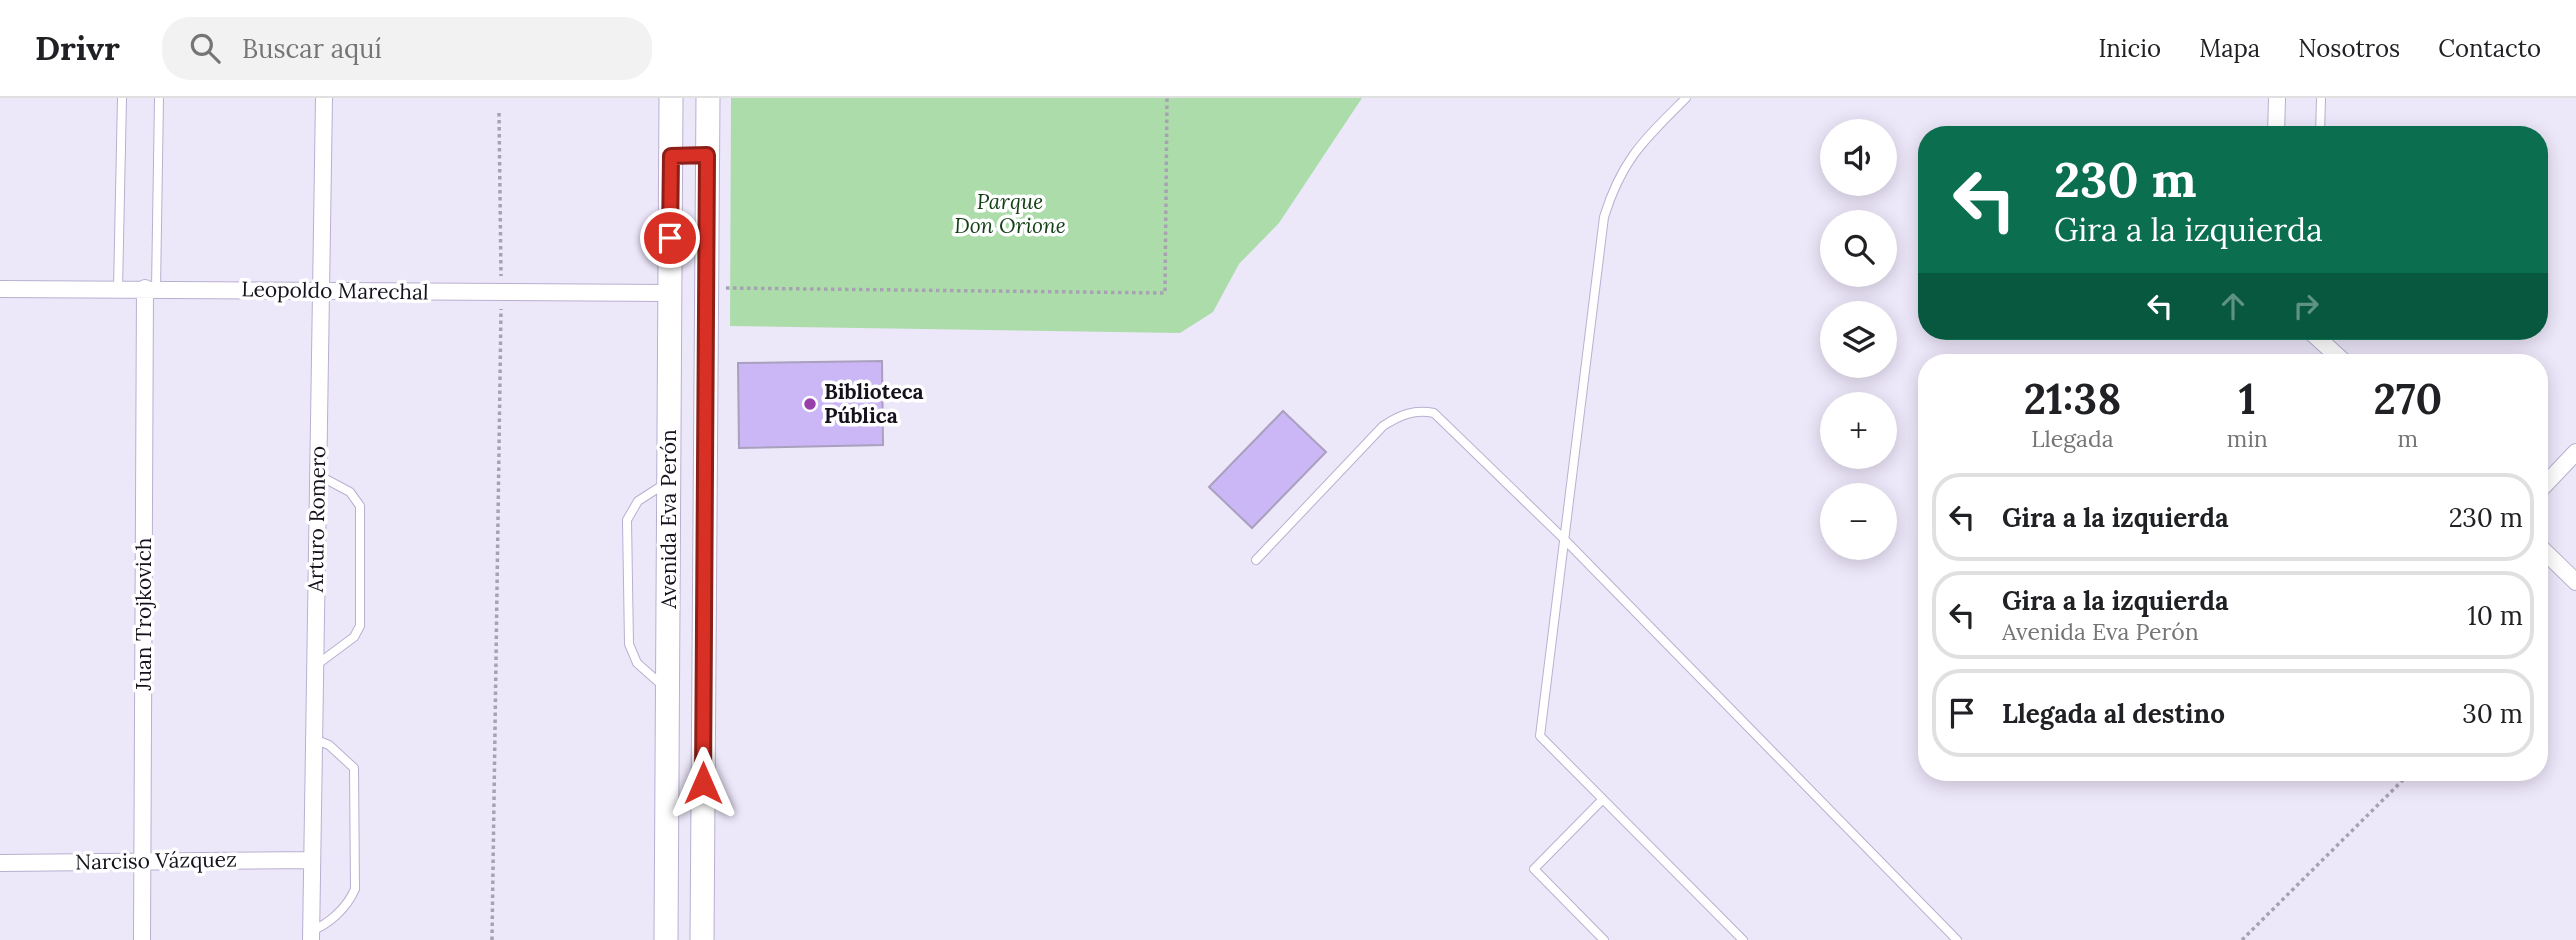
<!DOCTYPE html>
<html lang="es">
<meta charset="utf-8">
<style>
body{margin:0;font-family:Lora,serif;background:#f2f2f2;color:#202124;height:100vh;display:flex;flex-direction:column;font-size:26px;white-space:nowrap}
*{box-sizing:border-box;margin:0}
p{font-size:23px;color:#757577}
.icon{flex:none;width:38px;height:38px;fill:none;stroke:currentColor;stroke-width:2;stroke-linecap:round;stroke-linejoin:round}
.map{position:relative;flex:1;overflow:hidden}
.side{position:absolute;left:1918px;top:256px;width:630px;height:427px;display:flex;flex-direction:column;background:#fff;border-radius:28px;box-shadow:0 4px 18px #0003}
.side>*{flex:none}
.banner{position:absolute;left:1918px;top:28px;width:630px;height:214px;border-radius:28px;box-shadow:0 4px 18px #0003;background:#0b6e4f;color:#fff;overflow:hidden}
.buttons{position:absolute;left:1820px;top:21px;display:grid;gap:14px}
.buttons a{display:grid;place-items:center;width:77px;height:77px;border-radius:50%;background:#fff;box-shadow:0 4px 18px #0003;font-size:35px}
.pin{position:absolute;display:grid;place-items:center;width:60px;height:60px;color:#fff;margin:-30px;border:4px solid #fff;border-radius:50%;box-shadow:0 2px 7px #0007}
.me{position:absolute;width:77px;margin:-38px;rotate:0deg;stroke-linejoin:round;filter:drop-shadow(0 0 5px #0008)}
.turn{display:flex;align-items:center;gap:24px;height:147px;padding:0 21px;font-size:32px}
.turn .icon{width:91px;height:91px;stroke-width:2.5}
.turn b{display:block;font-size:49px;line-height:60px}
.lanes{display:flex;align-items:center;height:66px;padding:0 21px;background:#0003;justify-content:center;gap:35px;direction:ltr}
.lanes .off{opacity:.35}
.eta{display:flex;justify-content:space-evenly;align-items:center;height:119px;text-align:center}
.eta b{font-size:42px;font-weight:800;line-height:49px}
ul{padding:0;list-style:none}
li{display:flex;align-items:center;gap:21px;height:88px;margin:0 14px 10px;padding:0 7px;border:4px solid #e0e0e0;border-radius:28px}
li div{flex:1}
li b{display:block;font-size:26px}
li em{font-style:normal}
header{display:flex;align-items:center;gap:42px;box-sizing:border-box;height:98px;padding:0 35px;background:#fff;border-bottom:2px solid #e0e0e0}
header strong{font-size:33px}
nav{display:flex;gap:38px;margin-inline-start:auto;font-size:24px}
.search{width:490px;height:63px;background:#f2f2f2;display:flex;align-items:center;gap:18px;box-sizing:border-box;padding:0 24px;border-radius:28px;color:#757577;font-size:26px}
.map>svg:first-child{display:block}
.green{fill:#addcab}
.building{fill:#cbb7f6;stroke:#a9a0be;stroke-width:2}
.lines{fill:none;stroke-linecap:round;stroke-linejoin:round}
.lane-casing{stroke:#b9b0cf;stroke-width:10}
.street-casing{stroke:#b9b0cf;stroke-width:18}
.secondary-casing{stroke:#b9b0cf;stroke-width:25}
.path{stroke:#a7a2b2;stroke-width:3.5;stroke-dasharray:3.5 3.5;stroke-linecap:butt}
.lane{stroke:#fff;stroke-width:8}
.street{stroke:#fff;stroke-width:16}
.secondary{stroke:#fff;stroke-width:23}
.route-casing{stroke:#8d1f18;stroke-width:18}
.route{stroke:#d93025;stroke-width:12}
.poi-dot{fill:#993faa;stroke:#fff;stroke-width:2.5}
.labels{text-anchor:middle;stroke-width:7;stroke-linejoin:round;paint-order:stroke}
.park-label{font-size:21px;font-style:italic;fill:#133f15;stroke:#fff}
.street-label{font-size:21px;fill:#16121d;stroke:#fff}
.poi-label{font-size:21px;font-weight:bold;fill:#16121d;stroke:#fff;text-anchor:start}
</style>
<header>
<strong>Drivr</strong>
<div class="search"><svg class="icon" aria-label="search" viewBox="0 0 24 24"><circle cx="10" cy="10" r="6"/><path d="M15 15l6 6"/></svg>Buscar aquí</div>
<nav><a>Inicio</a><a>Mapa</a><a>Nosotros</a><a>Contacto</a></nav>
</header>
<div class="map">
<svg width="2576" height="842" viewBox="0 0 2576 842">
<rect width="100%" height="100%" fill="#ede7fa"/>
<path class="green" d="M731,0H1362L1279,125L1239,166L1213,214L1180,235L730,228Z"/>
<path class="building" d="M882,263L883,347L739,350L738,265Z
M1283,313L1326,354L1252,430L1209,389Z"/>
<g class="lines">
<defs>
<path id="lane" d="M1686,0C1644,42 1622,61 1604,119L1540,638L1743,842
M2320,37L2321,0
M118,191L122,0
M156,191L159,0
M1256,462L1383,328C1400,317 1414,311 1434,315L1564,441L1957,842
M315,568L354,539L360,528V408L350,394L318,377
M663,588L637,565L629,546L627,422L638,403L666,385
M1602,702L1534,771L1604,842
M311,833C329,826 347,810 355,791L354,670L329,647L314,641"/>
<path id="street" d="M2276,37L2277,0
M0,191L669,195
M2310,233L2344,264
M2539,393L2576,354
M2539,448L2576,484
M0,765L311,762
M142,842L145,190
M311,842L324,0"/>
<path id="secondary" d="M666,842L671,0
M702,842L708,0"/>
</defs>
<use href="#lane" class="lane-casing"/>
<use href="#street" class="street-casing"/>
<use href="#secondary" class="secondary-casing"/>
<path class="path" d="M499,15L501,178
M726,190L1165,195L1167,0
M492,842L501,211
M2242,842L2411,674"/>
<use href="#lane" class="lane"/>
<use href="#street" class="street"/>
<use href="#secondary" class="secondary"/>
</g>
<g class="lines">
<defs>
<path id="route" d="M670,140L671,58L707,57L703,685"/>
</defs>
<use href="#route" class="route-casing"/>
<use href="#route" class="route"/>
</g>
<circle class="poi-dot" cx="810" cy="306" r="7"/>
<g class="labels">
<g class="park-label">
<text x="1010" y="111">Parque<tspan x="1010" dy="24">Don Orione</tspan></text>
</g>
<g class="street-label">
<text transform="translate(335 193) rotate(1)" y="7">Leopoldo Marechal</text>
<text transform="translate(317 421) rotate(-89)" y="7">Arturo Romero</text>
<text transform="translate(669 421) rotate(-90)" y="7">Avenida Eva Perón</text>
<text transform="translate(144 516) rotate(-90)" y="7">Juan Trojkovich</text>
<text transform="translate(156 763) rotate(-1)" y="7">Narciso Vázquez</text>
</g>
<g class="poi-label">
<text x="824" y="301">Biblioteca<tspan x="824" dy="24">Pública</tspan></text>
</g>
</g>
</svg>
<div class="buttons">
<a><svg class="icon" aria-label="sound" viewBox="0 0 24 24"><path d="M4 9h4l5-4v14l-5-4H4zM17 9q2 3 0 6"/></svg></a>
<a><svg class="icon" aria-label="search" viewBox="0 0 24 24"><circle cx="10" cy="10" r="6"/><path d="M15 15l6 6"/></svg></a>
<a><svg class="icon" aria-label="layers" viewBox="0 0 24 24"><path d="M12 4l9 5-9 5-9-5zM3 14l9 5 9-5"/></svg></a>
<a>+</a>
<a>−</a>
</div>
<div class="pin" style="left:670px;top:140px;background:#d93025"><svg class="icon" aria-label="arrive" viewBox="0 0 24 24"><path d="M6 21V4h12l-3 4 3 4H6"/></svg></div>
<svg class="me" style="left:703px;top:685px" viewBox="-20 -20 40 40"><path d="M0-17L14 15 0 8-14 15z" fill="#d93025" stroke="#fff" stroke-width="4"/></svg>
<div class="banner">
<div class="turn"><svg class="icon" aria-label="left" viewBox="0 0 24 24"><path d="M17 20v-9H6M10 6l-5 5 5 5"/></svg><div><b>230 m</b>Gira a la izquierda</div></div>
<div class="lanes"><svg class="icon" aria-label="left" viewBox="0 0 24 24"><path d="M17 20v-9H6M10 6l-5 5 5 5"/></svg><svg class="icon off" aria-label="ahead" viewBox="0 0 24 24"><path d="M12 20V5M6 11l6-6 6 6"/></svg><svg class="icon off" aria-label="right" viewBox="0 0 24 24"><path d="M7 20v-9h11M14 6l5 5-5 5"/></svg></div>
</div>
<section class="side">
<div class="eta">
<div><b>21:38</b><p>Llegada</p></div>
<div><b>1</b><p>min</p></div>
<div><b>270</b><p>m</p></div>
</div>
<ul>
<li><svg class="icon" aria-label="left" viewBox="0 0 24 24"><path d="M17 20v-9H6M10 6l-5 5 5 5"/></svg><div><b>Gira a la izquierda</b></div><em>230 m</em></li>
<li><svg class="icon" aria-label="left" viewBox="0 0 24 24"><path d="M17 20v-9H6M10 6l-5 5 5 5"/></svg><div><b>Gira a la izquierda</b><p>Avenida Eva Perón</p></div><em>10 m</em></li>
<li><svg class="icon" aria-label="arrive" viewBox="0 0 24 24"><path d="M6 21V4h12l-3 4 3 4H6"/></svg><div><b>Llegada al destino</b></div><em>30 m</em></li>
</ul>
</section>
</div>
